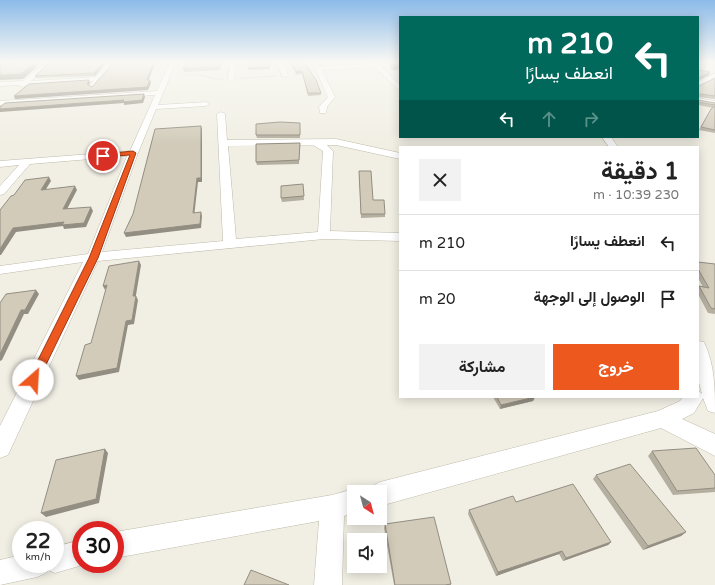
<!DOCTYPE html>
<html lang="ar">
<meta charset="utf-8">
<style>
body{margin:0;font-family:"Varela Round",Vazirmatn,sans-serif;background:#f2f2f2;color:#222;direction:rtl;height:100vh;display:flex;flex-direction:column;font-size:15px;white-space:nowrap}
*{box-sizing:border-box;margin:0}
p{font-size:13px;color:#767676}
.icon{flex:none;width:22px;height:22px;fill:none;stroke:currentColor;stroke-width:2;stroke-linecap:round;stroke-linejoin:round}
.map{position:relative;flex:1;overflow:hidden;direction:ltr}
.sheet{position:absolute;left:399px;top:146px;width:300px;height:252px;display:flex;flex-direction:column;background:#fff;border-radius:0px;box-shadow:0 2px 10px #0003;direction:rtl}
.sheet>*{flex:none}
.top-card{position:absolute;left:399px;top:16px;width:300px;height:122px;border-radius:0px;box-shadow:0 2px 10px #0003;direction:rtl;background:#00695c;color:#fff;overflow:hidden}
.needle{width:26px;rotate:144deg}
.buttons{position:absolute;left:347px;top:485px;display:grid;gap:8px}
.buttons a{display:grid;place-items:center;width:40px;height:40px;border-radius:0px;background:#fff;box-shadow:0 2px 10px #0003;font-size:20px}
.speed{position:absolute;left:12px;top:521px;display:flex;gap:8px;font-size:20px;font-weight:700;text-align:center}
.speed>*{display:grid;place-content:center;width:52px;height:52px;border-radius:50%;background:#fff;box-shadow:0 2px 10px #0003;line-height:1}
.speed small{font-size:10px;font-weight:400}
.speed .limit{border:6px solid #d22;background:#fff;color:#111}
.pin{position:absolute;display:grid;place-items:center;width:34px;height:34px;color:#fff;margin:-17px;border:2px solid #fff;border-radius:50%;box-shadow:0 1px 4px #0007}
.me{position:absolute;width:44px;margin:-22px;rotate:26deg;stroke-linejoin:round;filter:drop-shadow(0 0 3px #0008)}
.turn{display:flex;align-items:center;gap:14px;height:84px;padding:0 20px;font-size:18px}
.turn .icon{width:52px;height:52px;stroke-width:2.5}
.turn b{display:block;font-size:28px;line-height:34px}
.lanes{display:flex;align-items:center;height:38px;padding:0 20px;background:#0003;justify-content:center;gap:20px;direction:ltr}
.lanes .off{opacity:.35}
.round{display:grid;place-items:center;flex:none;width:42px;height:42px;border-radius:0px;background:#f2f2f2}
.overview{display:flex;align-items:center;justify-content:space-between;height:68px;padding:0 20px}
h1{font-size:24px;font-weight:700;line-height:30px}
.cta{display:flex;gap:8px;margin-top:auto;padding:8px 20px}
.cta a{flex:1;height:46px;border-radius:0px;background:#ed581f;color:#fff;font-size:16px;font-weight:700;line-height:46px;text-align:center}
.cta a+a{background:#f2f2f2;color:#222}
ul{padding:0;list-style:none}
li{display:flex;align-items:center;gap:12px;height:56px;padding:0 20px;border-top:1px solid #e0e0e0}
li div{flex:1}
li b{display:block;font-size:15px}
li em{font-style:normal}
.map>svg:first-child{display:block}
.lines{fill:none;stroke-linecap:round;stroke-linejoin:round}
.minor-casing{stroke:#bfbaaa;stroke-width:1}
.path{stroke:#bdb59a;stroke-width:1;stroke-dasharray:1 1;stroke-linecap:butt}
.minor{fill:#fff;fill-rule:evenodd}
.wall{fill:#b5afa0}
.shaded-wall{fill:#938e82}
.building{fill:#d2cbba;stroke:#938e82}
.route{fill:#ed581f;stroke:#9a3914}
</style>
<div class="map">
<svg width="715" height="585" viewBox="0 0 715 585">
<rect width="100%" height="100%" fill="#f1efe4"/>
<g class="lines">
<defs>
<path id="minor" d="M46,62H52L31,81L96,77L109,62H115L94,87L92,88L89,86L93,81L26,85L22,87L19,85L0,86V82L23,81Z
M170,62H176L158,105L206,102L210,104L206,106L156,109L138,153L102,252L223,241L217,114L221,112L225,114L227,140L336,139L400,153V159L336,145H327L333,151L330,231L400,233V241L324,239L98,261L8,455L0,458V426L83,262L0,274V266L88,254L127,156L30,164L4,194L0,195V186L19,165L0,167V161L130,151L155,95L0,105V101L157,91ZM313,145L323,151L318,232L236,239L228,146Z
M230,62H236L234,79L231,81L228,79Z
M277,62H283L288,76L287,77L282,76Z
M312,62H318L320,66L372,64L370,62L378,63L400,62V66L381,67L400,85V91L375,67L322,70L335,97L327,107L326,113H320L319,107L328,97Z
M715,73V78L698,87V82Z
M698,98L715,101V105L698,102Z
M602,137H611L618,147H609Z
M698,341L704,342C715,365 715,389 715,413L708,411L703,398L694,413L682,419L715,434V456L661,428L380,506V492H369L372,486L380,482L658,411L680,401L683,397H698V390L702,394L698,379Z
M354,489L361,492H354V513L344,516L342,585H314L319,521L115,558V532L332,495Z
M81,540V564H86L55,573L48,570L46,573L37,577L0,585V560L21,555V564H55V547Z"/>
</defs>
<use href="#minor" class="minor-casing"/>
<path class="path" d="M182,75H201L216,79H223
M294,75L305,74
M240,78L275,76"/>
<use href="#minor" class="minor"/>
</g>
<path class="wall" d="M107,62L95,76L36,78L35,76Z
M187,62H222L220,70L184,72L183,69Z
M289,62H304L321,93V95L308,96L302,73L296,74Z
M400,64V69L393,70L390,68V65Z
M698,70L709,75L699,80V86L715,78V99L698,97Z
M698,98V100L715,103V133L699,130L711,109L713,108L698,105Z
M300,123V138H257L256,135Z
M300,143L299,164L257,165L256,162Z
M359,171L373,200L385,214V217L361,218Z
M303,184L304,200L282,202L281,198Z
M698,262L715,264V314L708,313L698,294V288L699,286L703,287L698,278Z
M493,397H537H535L533,401L500,409Z
M652,451L715,475V492L673,495L648,456Z
M596,475L686,532L681,536L643,550L593,479Z
M516,502L611,542L608,545L563,561L559,554L496,576L468,514L469,510Z
M385,524L451,584V585H394L384,528Z"/>
<path class="shaded-wall" d="M35,62L37,67L23,79L0,80V75Z
M104,62H107L95,76L94,73Z
M154,62H156L147,83V80Z
M221,62H222L220,70V67Z
M400,66V69L393,70V67Z
M270,67V69L249,70L248,68Z
M296,71H302V73L296,74Z
M710,72L709,75L698,80V78Z
M89,80L90,83L88,86L87,84Z
M150,80L151,83L148,90L15,99L14,96Z
M144,94L145,97L143,103L124,105V103L0,112V109Z
M201,126L202,129V182H198L194,217L193,213Z
M49,177L51,181L43,194L41,190Z
M75,186L77,190L65,213L63,209Z
M91,207L93,211L86,227L64,229L63,226L16,232L1,255H0V249L13,228Z
M201,212L202,216L201,228L126,237L124,233Z
M139,261L141,265L135,301L133,296Z
M107,285L105,290L103,286Z
M36,290L39,294L28,314H24L2,360L0,361V354L21,310Z
M136,296L138,300L134,324L128,325L119,372L79,380L76,376L126,321Z
M532,397H537H535L533,401L500,409L501,405Z
M105,449L108,453L99,503L46,517L41,513Z
M686,532L681,536L643,550L648,546Z
M611,542L608,545L563,561L566,558Z
M562,551L559,554L496,576L498,572Z"/>
<path class="building" d="M35,62L21,74L0,75V64Z
M56,62H104L94,73L35,76L48,64H54Z
M114,62H154L147,80H150L147,87L14,96L29,84L89,80L87,84L92,87Z
M187,62H221L220,67L183,69Z
M248,62H269L270,67L248,68Z
M290,62H304L316,80L321,93H308L302,71H296Z
M400,64V66L393,67L390,65Z
M698,70L710,72L698,78L699,86L715,78V96L700,94L698,95Z
M144,94L142,100L123,102L124,100L0,109V107L5,103Z
M698,98V100L715,103V105L698,102Z
M715,106V130L701,127L711,109Z
M280,122L300,123V135H256V124Z
M201,126V178H197L193,213L201,212L200,224L124,233L133,214L155,129Z
M300,143L299,160L256,162V144Z
M359,171H371L373,200H384L385,214H361Z
M49,177L41,190L75,186L63,209L91,207L84,223L62,225L64,222L13,228L0,249V210L11,196L14,195L25,180Z
M303,184L304,196L281,198V186Z
M139,261L133,296H136L132,320L126,321L117,368L76,376L85,345L91,343L107,285L103,286L109,266Z
M698,262L715,264V309L711,308L699,286L709,288L698,269Z
M36,290L25,310H21L0,354V303L6,294Z
M497,397H535L501,405Z
M696,448L715,475V488L677,491L652,451Z
M105,449L96,499L41,513L56,460Z
M630,464L686,532L648,546L596,475Z
M573,484L611,542L566,558L562,551L498,572L469,510L513,496L516,502Z
M434,517L451,584L445,585H395L385,524Z
M251,570L289,585H244Z"/>
<linearGradient id="sky" x2="0" y2="1"><stop stop-color="#8cbbe9"/><stop offset="0.43" stop-color="#f9f8f3"/><stop offset="1" stop-color="#f9f8f3" stop-opacity="0"/></linearGradient>
<rect width="715" height="144" fill="url(#sky)"/>
<path class="route" d="M133,151L136,153L98,258L37,383L33,384L29,383L28,380L89,258L130,155L103,157L100,156L103,154Z"/>
</svg>
<div class="buttons">
<a><svg class="needle" viewBox="-14 -14 28 28"><path d="M0-13l5 13h-10z" fill="#e53935"/><path d="M0 13l5-13h-10z" fill="#767676"/></svg></a>
<a><svg class="icon" aria-label="sound" viewBox="0 0 24 24"><path d="M4 9h4l5-4v14l-5-4H4zM17 9q2 3 0 6"/></svg></a>
</div>
<div class="speed"><div>22<small>km/h</small></div><div class="limit">30</div></div>
<div class="pin" style="left:103px;top:156px;background:#d93025"><svg class="icon" aria-label="arrive" viewBox="0 0 24 24"><path d="M6 21V4h12l-3 4 3 4H6"/></svg></div>
<svg class="me" style="left:33px;top:380px" viewBox="-20 -20 40 40"><circle r="19" fill="#fff"/><path d="M0-13L10 11 0 6-10 11z" fill="#ed581f"/></svg>
<div class="top-card">
<div class="turn"><svg class="icon" aria-label="left" viewBox="0 0 24 24"><path d="M17 20v-9H6M10 6l-5 5 5 5"/></svg><div><b>210 m</b>انعطف يسارًا</div></div>
<div class="lanes"><svg class="icon" aria-label="left" viewBox="0 0 24 24"><path d="M17 20v-9H6M10 6l-5 5 5 5"/></svg><svg class="icon off" aria-label="ahead" viewBox="0 0 24 24"><path d="M12 20V5M6 11l6-6 6 6"/></svg><svg class="icon off" aria-label="right" viewBox="0 0 24 24"><path d="M7 20v-9h11M14 6l5 5-5 5"/></svg></div>
</div>
<section class="sheet">
<div class="overview"><div><h1>1 دقيقة</h1><p>230 m · 10:39</p></div><a class="round"><svg class="icon" aria-label="close" viewBox="0 0 24 24"><path d="M6 6l12 12M18 6L6 18"/></svg></a></div>
<ul>
<li><svg class="icon" aria-label="left" viewBox="0 0 24 24"><path d="M17 20v-9H6M10 6l-5 5 5 5"/></svg><div><b>انعطف يسارًا</b></div><em>210 m</em></li>
<li><svg class="icon" aria-label="arrive" viewBox="0 0 24 24"><path d="M6 21V4h12l-3 4 3 4H6"/></svg><div><b>الوصول إلى الوجهة</b></div><em>20 m</em></li>
</ul>
<div class="cta"><a>خروج</a><a>مشاركة</a></div>
</section>
</div>
